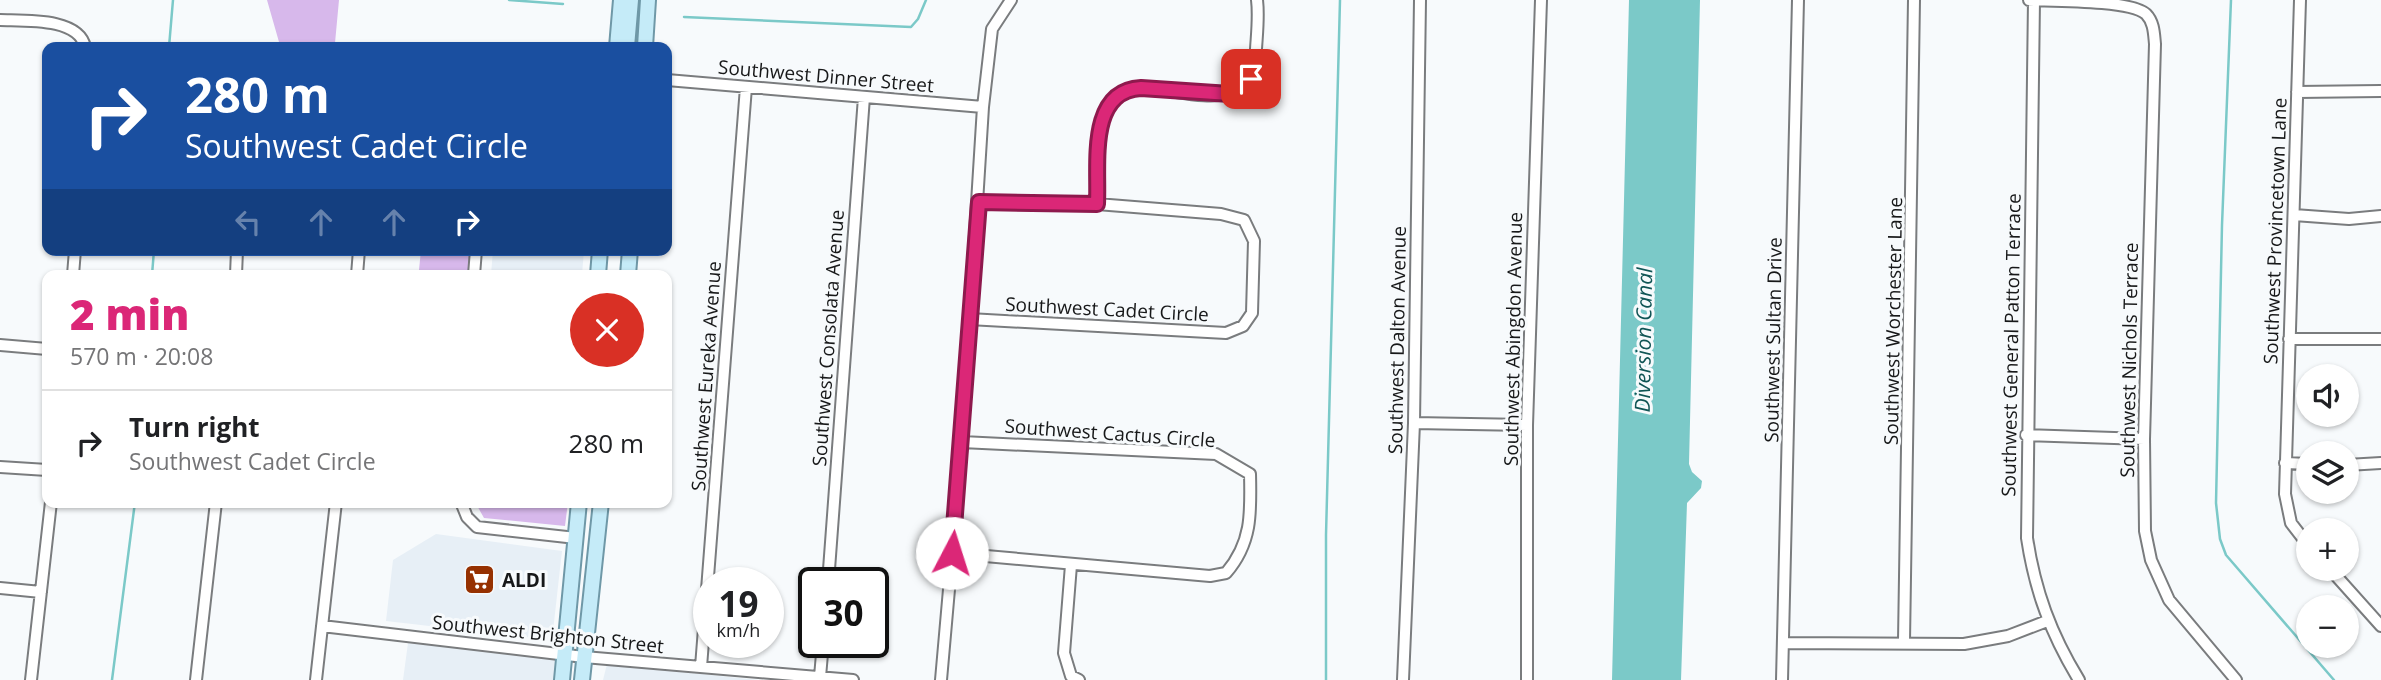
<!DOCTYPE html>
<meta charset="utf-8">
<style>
body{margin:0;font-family:"Open Sans",sans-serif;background:#f6f6f6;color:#202124;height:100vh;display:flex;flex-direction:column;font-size:26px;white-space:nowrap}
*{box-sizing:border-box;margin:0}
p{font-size:23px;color:#757577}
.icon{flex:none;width:38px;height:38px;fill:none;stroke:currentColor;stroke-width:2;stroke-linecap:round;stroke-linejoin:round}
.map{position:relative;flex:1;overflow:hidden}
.side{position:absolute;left:42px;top:270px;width:630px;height:238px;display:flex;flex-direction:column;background:#fff;border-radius:14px;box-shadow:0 2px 5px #0004}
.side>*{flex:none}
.top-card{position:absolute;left:42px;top:42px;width:630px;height:214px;border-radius:14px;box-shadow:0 2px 5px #0004;background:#1a4fa0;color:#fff;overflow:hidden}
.controls{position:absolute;left:2296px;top:364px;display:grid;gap:14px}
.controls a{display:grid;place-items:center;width:63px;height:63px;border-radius:50%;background:#fff;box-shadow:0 2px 5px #0004;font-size:35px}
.speed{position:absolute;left:693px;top:567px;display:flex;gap:14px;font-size:35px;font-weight:700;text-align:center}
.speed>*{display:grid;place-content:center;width:91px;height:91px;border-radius:50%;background:#fff;box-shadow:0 2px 5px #0004;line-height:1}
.speed small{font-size:18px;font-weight:400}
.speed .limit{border:4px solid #111;border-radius:10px;background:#fff;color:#111}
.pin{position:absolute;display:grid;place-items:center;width:60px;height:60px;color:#fff;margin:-30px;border-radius:14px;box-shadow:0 4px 10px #0006}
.me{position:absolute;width:77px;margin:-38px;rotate:5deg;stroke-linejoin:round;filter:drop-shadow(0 0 5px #0008)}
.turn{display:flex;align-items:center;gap:24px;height:147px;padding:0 28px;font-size:32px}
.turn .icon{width:91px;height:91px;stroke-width:2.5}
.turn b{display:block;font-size:49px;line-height:60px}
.lanes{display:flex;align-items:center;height:66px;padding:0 28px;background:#0003;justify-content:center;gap:35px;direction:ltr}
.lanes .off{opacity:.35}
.round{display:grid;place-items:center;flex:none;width:74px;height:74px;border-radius:37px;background:#f6f6f6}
.head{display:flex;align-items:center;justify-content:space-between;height:119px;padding:0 28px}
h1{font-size:42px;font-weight:800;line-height:52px;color:#db2777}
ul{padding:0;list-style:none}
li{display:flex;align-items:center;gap:21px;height:105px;padding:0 28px;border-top:2px solid #e0e0e0}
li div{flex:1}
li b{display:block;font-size:26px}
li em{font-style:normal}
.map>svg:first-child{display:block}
.built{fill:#e7eff6}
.forest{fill:#d7b8eb}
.water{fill:#7bc9c8}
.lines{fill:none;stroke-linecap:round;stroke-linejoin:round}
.stream{stroke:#7bc9c8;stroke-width:2.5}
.minor-casing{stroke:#7a7c7e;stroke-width:14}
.major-casing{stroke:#6f98a7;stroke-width:18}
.minor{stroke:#fff;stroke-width:10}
.major{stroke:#c5ebf8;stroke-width:14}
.route-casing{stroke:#8e194d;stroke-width:18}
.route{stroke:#db2777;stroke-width:12}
.labels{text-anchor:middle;stroke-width:6;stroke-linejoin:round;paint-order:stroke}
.street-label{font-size:19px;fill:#171819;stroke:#f7fafc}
.poi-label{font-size:19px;font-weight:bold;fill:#171819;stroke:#f7fafc;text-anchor:start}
.water-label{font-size:21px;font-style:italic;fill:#105555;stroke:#f7fafc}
</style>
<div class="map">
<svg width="2381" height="680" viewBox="0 0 2381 680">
<rect width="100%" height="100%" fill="#f7fafc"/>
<path class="built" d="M493,250H584L582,275H491Z
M436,534L562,551L552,640L386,621L393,560Z
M408,643L555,658L554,680H403Z
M607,664L758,680H603Z"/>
<path class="forest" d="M267,0H339L335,43L279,42Z
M421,250H473L471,274L419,270Z
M475,502H568L565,526L484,518Z"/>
<path class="water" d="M1629,0H1700L1689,464L1692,472L1702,481L1701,488L1687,503L1681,680H1612Z"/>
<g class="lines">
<path class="stream" d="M509,0L563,4
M2231,0L2222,225L2216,503L2220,539L2226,555L2334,680
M684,17L911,27L918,19L926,0
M169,47L173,0
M152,275L154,250
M112,680L135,502
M1326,680V535L1340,0"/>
<defs>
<path id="minor" d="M2029,0C2054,1 2130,0 2146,14C2154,22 2154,34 2155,44L2144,439L2145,531L2151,560L2169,600L2236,680
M2034,0L2027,538C2035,591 2051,634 2079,680
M2300,0L2285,494L2291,523L2308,545
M0,20C23,21 79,17 85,47
M667,80L983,107
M2297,92L2381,91
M1097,204C1099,169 1088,98 1133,88C1182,86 1253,123 1256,49C1257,33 1259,16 1257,0
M2294,215L2349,219L2381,216
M73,275L75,250
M236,275L237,250
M357,275L359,250
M474,275L476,250
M969,319L1226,333L1243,326L1252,313L1254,241L1244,220L1221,214L1097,204L979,202
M2289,339H2381
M0,345L47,349
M1414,423L1527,425
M2026,435L2144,439
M2285,463L2308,464
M2347,465L2381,463
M0,467L47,470
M461,502L467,517L477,527L576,538
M952,553L1210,576L1226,573C1252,543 1251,513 1250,474L1216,454L962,442
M1071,565L1064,653L1071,676L1079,680
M2330,569L2381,626
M828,583L864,97
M0,588L41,592
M322,626L584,657L853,680
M1904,641L1914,0
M1784,643L1964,644L2008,636L2047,621
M701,667L746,87
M820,677L823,642
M31,680L51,502
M196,680L216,502
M316,680L336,502
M941,680L962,442L983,107L992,29L1011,0
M1403,680L1414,423L1420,0
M1527,680V425L1541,0
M1782,680L1798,0"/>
<path id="major" d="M617,47L621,0
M627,47L631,0
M645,47L648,0
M598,275L600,250
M628,275L630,250
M562,680L579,502
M582,680L601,502"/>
</defs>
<use href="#minor" class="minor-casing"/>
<use href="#major" class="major-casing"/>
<use href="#minor" class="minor"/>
<use href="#major" class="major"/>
</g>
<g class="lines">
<defs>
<path id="route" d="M952,553L979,202L1097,204C1099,165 1087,91 1141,88L1230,94L1242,89L1251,79"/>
</defs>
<use href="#route" class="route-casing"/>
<use href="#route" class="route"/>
</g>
<defs>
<symbol id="supermarket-square" viewBox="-11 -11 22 22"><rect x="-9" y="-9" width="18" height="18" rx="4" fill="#963101" stroke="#f7fafc"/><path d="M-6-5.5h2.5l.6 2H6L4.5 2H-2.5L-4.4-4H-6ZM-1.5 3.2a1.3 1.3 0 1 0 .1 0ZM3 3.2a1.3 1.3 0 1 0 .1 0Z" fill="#fff"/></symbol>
</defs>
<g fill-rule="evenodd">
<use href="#supermarket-square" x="462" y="562" width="35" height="35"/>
</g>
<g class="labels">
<g class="street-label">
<text transform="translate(826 76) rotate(5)" y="7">Southwest Dinner Street</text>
<text transform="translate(2275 231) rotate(-88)" y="7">Southwest Provincetown Lane</text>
<text transform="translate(1107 309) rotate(3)" y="7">Southwest Cadet Circle</text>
<text transform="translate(1893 321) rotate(-89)" y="7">Southwest Worchester Lane</text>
<text transform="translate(828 338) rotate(-86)" y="7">Southwest Consolata Avenue</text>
<text transform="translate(1513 339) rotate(-89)" y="7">Southwest Abingdon Avenue</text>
<text transform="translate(1397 340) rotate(-89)" y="7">Southwest Dalton Avenue</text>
<text transform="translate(1773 340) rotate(-89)" y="7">Southwest Sultan Drive</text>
<text transform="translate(2011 345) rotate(-89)" y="7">Southwest General Patton Terrace</text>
<text transform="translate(2129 360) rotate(-89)" y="7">Southwest Nichols Terrace</text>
<text transform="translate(706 376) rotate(-86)" y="7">Southwest Eureka Avenue</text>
<text transform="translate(1110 433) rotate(4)" y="7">Southwest Cactus Circle</text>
<text transform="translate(548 634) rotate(6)" y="7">Southwest Brighton Street</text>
</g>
<g class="poi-label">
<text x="502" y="587">ALDI</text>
</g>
<g class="water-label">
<text transform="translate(1644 340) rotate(-89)" y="7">Diversion Canal</text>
</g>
</g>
</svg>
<div class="controls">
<a><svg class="icon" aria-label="sound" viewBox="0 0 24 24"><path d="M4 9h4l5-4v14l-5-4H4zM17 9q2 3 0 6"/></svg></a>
<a><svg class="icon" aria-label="layers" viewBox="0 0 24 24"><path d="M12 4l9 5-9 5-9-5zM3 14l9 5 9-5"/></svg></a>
<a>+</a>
<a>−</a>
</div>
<div class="speed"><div>19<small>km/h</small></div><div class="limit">30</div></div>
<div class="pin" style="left:1251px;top:79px;background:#d93025"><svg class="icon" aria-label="arrive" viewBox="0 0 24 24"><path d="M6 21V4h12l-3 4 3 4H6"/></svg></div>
<svg class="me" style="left:952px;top:553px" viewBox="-20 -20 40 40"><circle r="19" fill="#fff"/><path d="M0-13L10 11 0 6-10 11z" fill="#db2777"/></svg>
<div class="top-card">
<div class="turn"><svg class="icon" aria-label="right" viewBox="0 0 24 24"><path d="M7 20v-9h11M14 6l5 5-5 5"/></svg><div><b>280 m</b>Southwest Cadet Circle</div></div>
<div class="lanes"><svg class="icon off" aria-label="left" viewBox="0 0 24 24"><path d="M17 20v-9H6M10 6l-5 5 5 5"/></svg><svg class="icon off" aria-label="ahead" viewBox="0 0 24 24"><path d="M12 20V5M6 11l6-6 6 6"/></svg><svg class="icon off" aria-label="ahead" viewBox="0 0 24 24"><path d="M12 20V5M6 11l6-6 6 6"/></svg><svg class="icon" aria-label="right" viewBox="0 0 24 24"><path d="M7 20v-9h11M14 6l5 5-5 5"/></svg></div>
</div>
<section class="side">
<div class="head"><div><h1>2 min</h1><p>570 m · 20:08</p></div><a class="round" style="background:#d93025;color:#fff"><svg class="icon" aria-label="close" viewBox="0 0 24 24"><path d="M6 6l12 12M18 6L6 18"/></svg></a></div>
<ul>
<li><svg class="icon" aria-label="right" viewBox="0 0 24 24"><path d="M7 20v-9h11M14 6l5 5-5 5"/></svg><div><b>Turn right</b><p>Southwest Cadet Circle</p></div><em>280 m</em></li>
</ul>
</section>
</div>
